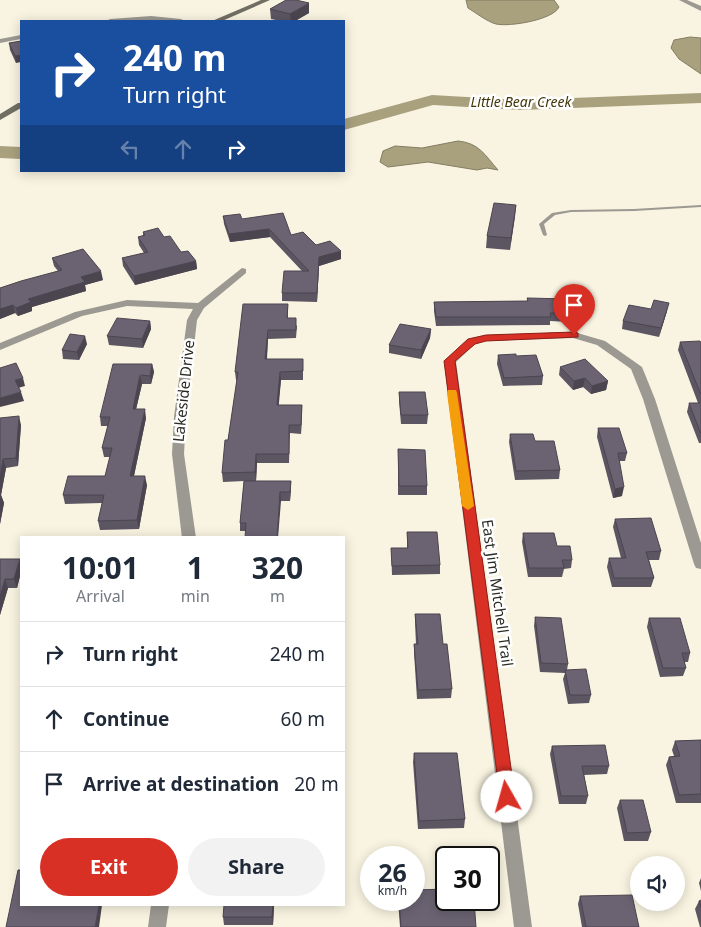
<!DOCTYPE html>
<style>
body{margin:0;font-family:"Noto Sans",sans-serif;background:#f2f2f3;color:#1f2937;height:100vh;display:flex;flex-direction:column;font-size:19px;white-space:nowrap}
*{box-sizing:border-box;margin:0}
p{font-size:16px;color:#747a83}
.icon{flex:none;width:28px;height:28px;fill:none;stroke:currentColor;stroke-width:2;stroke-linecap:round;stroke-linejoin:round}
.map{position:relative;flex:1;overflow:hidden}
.sheet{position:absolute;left:20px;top:536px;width:325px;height:370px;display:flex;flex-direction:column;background:#fff;border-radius:0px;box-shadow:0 2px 12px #0003}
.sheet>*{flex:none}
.banner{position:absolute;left:20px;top:20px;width:325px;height:152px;border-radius:0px;box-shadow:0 2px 12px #0003;background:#1a4fa0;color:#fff;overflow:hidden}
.buttons{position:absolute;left:630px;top:856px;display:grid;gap:10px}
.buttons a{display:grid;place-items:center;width:55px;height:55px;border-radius:50%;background:#fff;box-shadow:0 2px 12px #0003;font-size:25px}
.speed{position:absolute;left:360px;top:846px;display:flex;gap:10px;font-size:25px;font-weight:700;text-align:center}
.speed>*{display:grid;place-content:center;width:65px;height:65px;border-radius:50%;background:#fff;box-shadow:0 2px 12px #0003;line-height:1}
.speed small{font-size:12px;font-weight:400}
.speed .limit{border:2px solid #111;border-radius:8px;background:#fff;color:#111}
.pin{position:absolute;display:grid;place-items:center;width:42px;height:42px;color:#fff;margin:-51px -21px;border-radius:50% 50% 50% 0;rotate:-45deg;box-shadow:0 0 5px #0007}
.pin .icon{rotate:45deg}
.me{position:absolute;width:55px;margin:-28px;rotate:353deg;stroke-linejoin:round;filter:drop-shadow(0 0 4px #0008)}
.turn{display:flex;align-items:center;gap:18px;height:105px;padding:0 20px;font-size:22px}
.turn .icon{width:65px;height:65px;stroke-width:2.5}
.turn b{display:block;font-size:35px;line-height:42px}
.lanes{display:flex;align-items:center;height:48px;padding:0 20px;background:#0003;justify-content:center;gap:25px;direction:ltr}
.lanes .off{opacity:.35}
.eta{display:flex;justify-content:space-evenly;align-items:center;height:85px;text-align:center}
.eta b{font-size:30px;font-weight:700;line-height:35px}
.primary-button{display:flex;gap:10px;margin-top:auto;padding:10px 20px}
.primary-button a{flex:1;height:58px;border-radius:30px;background:#d93025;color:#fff;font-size:20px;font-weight:700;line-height:58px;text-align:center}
.primary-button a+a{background:#f2f2f3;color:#1f2937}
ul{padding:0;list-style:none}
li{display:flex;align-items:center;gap:15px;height:65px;padding:0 20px;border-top:1px solid #e0e1e3}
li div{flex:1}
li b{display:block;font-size:19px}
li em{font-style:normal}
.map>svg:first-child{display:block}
.water{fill:#a9a07e;stroke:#837d63}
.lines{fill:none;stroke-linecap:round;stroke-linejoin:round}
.river{fill:#a9a07e;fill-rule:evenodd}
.service{fill:#9b9991;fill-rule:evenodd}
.minor{fill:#9b9991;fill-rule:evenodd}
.secondary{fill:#716e63;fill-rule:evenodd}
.wall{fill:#5c5562}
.shaded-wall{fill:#4b4550}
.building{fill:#6b6372;stroke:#4b4550}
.route{fill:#d93025;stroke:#8d1f18}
.slow{fill:#f59e0b}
.labels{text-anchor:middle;stroke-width:5;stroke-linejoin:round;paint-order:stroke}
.far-water-label{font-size:14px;font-style:italic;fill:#413608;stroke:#fff}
.street-label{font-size:15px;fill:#2b2a23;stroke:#fff}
</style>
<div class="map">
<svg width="701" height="927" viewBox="0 0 701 927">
<rect width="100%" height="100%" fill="#f9f4e1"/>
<path class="water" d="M466,0H554L559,7C553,20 509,27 496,24C488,22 476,13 468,8Z
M690,37L701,38V74L679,59L671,48L674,40Z
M458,141C479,143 485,155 498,170L487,168L477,170L428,162L388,167L380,162L383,151L395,146L422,148Z"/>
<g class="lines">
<path class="river" d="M701,93V103L521,110L433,105L344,130V119L432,95L521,100Z
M0,146L21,147V159L0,158Z"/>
<path class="service" d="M701,205V207L634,211L571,212L555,215L544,224L547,235L545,236L543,235L539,224L552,213L571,210L634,209Z"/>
<path class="minor" d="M679,0H687L701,6V11Z
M151,16L181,19L185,21H106L110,19Z
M21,35V39L0,43V39Z
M242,268L246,269V273L204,308L197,320L186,417L184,454L196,538H182L172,454L174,417L187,320L193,309L127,306L82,316L0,350V343L75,312L127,300L198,303Z
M574,332L605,341L642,367L655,399L701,543V569L696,568L694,564L643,399L631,369L597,345L573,338L486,341L475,344L456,362L532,927H514L444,361L467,340L486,335Z
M151,905H169L166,927H148Z"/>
<path class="secondary" d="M261,0H270L222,21H212Z
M18,103H21V108L0,120V114Z"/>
</g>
<path class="wall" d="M270,9L309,13L295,21H281L271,19Z
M21,41L16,63L10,50L9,43Z
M516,205L510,250L486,248L487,236Z
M223,216L242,219L291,235L316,245L341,259L319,266L317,302L282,301V293L302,271L270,237L230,242L224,224Z
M143,232L164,237L181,252L196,261L197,269L135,285L123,266L122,258L144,253L139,245L138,237L143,236Z
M52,258L103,280L85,285L86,291L32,307V311L18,316L15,313L0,319V288L58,271L54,266Z
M527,298L573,313L571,322L550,321V325L436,326L434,311V302L527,301Z
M288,304V318L297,326L296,338L268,339L267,359H303V380H281L278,405H302L301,434L290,433L289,463H257L256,481H291L290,501H281L245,531H240V523L244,481L223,482L222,473L228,440L237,380H236L235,372Z
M651,309L667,311L659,337L622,329L623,321Z
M150,321L151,329L143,348L109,345L107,336Z
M431,329L430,338L421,359L389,353V345Z
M680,342L701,343V443H699L687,412L689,403H698L678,350Z
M87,344L79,360L63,359L62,350Z
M498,355L516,356L543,376L542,385L503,386L497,364Z
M152,364L154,372L151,384H142L136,409L146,418L134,476L147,485L139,529L100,530L98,521L102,503L65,504L63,495L105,476L110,457H104L102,448L108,426H101L100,417Z
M560,367L608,381L606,390L591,394L583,387L573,390L559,375Z
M399,392L428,415L427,424H401L399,401Z
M0,418L21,425L18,466L6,468L1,495L4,503L0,524Z
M598,428L627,453L625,461H619L622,496L613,498L597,437Z
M510,434L535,441L560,470L559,479L515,480L509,442Z
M398,449L427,486V495H398Z
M615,519L661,551L659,560H649L654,578L651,587H612L607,567L609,558H621L613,527Z
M407,532L440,565V574L392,575L391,548H407Z
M523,533L557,546L572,560L571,568L564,569L562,577H528L522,542Z
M0,559H20L21,563V572L17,588H8L0,615Z
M415,614L443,644L452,689L451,698L417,699L414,653V644H416L415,623Z
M535,617L568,664L567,670L591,695L589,703L568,704L563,679L565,673L540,672L534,626Z
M649,618L690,653L688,662H684L686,668L683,676L660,677L647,627Z
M701,740V803H676L666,765L669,757L674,756L672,750L675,741Z
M552,746L609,766L607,774L584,775L588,796L586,804H559L550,754Z
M414,753L465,819L464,828L418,829L413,762Z
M620,800L651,832L648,841H624L617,808Z
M701,878V891L699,883Z
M580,896L639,927H582L578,904Z
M398,900H414L476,927H400Z
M701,900V927H700L695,909L699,901Z
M274,905L273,925H224L223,917Z"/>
<path class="shaded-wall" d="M309,3V13L295,21H291L290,14Z
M21,55V62L16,63L15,56Z
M516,205L515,217L510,250L511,238Z
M269,229L270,237L230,242L229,234Z
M341,251V259L319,266L317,302V293L319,257Z
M196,261L197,269L135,285L134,276Z
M101,271L103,280L85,285L86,291L32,307V311L18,316L16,308L28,299L81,277Z
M669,303L667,311L659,337L661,328Z
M13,305L15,313L0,319V309Z
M150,321L151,329L143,348L142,339Z
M431,329L430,338L421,359V350Z
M268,330V339L266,367L265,359Z
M85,336L87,344L79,360L77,352Z
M152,364L154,372L151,384L150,376Z
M280,372L281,380L278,414L277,405Z
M140,375L142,384L134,418L133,409Z
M23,378L25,386L18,388L15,380Z
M585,378L583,387L573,390L574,381Z
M608,381L606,390L591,394L592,386Z
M21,392L24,401L0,407V398Z
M302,405V414L301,434V425Z
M145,409L146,418L132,485L130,476Z
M19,416L21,425L18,466L16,458Z
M256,454L257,463L256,481L255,472Z
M3,459L6,468L1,495L4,503L0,524V479Z
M145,476L147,485L139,529L137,520Z
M291,481V490L290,501V492Z
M624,487L622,496L613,498L615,489Z
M280,492L281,501L278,538H277Z
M20,559L21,563V572L17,588L14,579Z
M5,579L8,588L0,615V597Z
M99,905H102L99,927H95Z
M273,905H274L273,925L272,917Z"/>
<path class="building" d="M286,0H296L309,3L290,14L270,9Z
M21,41V55L15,56L9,43Z
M494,203L516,205L511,238L487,236Z
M283,213L291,235L303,232L316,245L330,241L341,251L319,257L317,293H282L284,271H309L269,229L229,234L223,216L240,214L242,219Z
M158,228L164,237L170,236L181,252L188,251L196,261L134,276L122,258L148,252L138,237L145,235L143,232Z
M83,249L101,271L81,277L85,282L28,299L31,302L16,308L13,305L0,309V288L21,281L62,270L52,258Z
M527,298L570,299L573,313H550L551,317H436L434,302L528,301Z
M654,300L669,303L661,328L623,321L629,305L651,309Z
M243,304H288L287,318H296V330H268L265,359H303V371L280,372L277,405H302L301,425H289V454H256L255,472L222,473L225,440H228L238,372H235Z
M117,318L150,321L142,339L107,336Z
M400,324L431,329L421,350L389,345Z
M70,334L85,336L77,352L62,350Z
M700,341L701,343V395L680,342Z
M516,354V356L536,355L543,376L504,378L498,355Z
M585,359L608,381L592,386L585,378L574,381L560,367Z
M16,363L23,378L15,380L21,392L0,398V368Z
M113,364H152L150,376L140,375L133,409H145L130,476H145L137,520L98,521L104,495H63L68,476H105L112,448H102L110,417H100Z
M399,392H425L428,415H401Z
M689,403H701V434Z
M19,416L16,458L3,459L0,479V418Z
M598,428H619L627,453H618L624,487L615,489Z
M510,434H533L535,441H554L560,470L516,471Z
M398,449L425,450L427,486H399Z
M244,481H291L290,492H280L277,538H245L246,523H240Z
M651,518L661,551L646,552L654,578H614L609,558H626L615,519Z
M407,532H437L440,565L392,566L391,548H408Z
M523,533H554L557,546H570L572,560H562L564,568H529Z
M0,559H20L14,579H5L0,597Z
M415,614H440L443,644H447L452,689L418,690L414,644H418Z
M535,617L561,618L568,664L541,663Z
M649,618H680L690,653H682L686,668H663Z
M586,669L591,695H570L565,670Z
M701,740V794L679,795L669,757L680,756L675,741Z
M605,745L609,766H582L588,796H561L552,746Z
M414,753H457L465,819L419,821Z
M620,800H643L651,832L627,833Z
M18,870H21V905H99L95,927H6Z
M446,889V900H474L476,927H401L399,900H414V890Z
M632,895L639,927H586L580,896Z
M701,900V908L699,901Z
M224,905H273L272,917H223Z"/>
<path class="route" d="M574,332L578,333V337L486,341L475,344L455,361L515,797L513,802L507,804L502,802L500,797L444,361L468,339L486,335Z"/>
<path class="slow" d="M448,390H456L457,393L474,506L468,510L462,506L447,393Z"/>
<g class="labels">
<g class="far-water-label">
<text x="521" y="107">Little Bear Creek</text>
</g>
<g class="street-label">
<text transform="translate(184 391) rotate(-84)" y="5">Lakeside Drive</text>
<text transform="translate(497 593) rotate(82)" y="5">East Jim Mitchell Trail</text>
</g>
</g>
</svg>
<div class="buttons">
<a><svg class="icon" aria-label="sound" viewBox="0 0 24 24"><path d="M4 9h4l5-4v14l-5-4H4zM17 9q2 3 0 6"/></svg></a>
</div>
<div class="speed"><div>26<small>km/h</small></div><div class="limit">30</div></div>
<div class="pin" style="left:574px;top:335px;background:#d93025"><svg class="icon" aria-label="arrive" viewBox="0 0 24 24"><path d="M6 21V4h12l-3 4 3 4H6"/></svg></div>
<svg class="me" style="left:507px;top:797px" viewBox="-20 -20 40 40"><circle r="19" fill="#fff"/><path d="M0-13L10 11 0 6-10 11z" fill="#d93025"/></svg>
<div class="banner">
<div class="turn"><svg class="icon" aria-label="right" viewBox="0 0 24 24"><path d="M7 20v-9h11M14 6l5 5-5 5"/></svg><div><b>240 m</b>Turn right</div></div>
<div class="lanes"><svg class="icon off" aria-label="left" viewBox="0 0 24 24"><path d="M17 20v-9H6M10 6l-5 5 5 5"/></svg><svg class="icon off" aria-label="ahead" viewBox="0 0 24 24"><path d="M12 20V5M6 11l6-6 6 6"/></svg><svg class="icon" aria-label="right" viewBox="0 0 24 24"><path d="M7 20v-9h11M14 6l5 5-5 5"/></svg></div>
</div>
<section class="sheet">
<div class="eta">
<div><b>10:01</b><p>Arrival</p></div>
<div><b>1</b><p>min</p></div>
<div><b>320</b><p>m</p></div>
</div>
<ul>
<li><svg class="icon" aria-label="right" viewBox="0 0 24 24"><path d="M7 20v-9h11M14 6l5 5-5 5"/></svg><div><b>Turn right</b></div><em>240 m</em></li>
<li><svg class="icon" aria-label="ahead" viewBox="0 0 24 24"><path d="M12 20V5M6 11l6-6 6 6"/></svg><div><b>Continue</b></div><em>60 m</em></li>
<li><svg class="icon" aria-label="arrive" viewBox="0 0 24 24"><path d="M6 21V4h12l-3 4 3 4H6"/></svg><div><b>Arrive at destination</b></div><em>20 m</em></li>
</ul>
<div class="primary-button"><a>Exit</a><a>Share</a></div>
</section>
</div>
